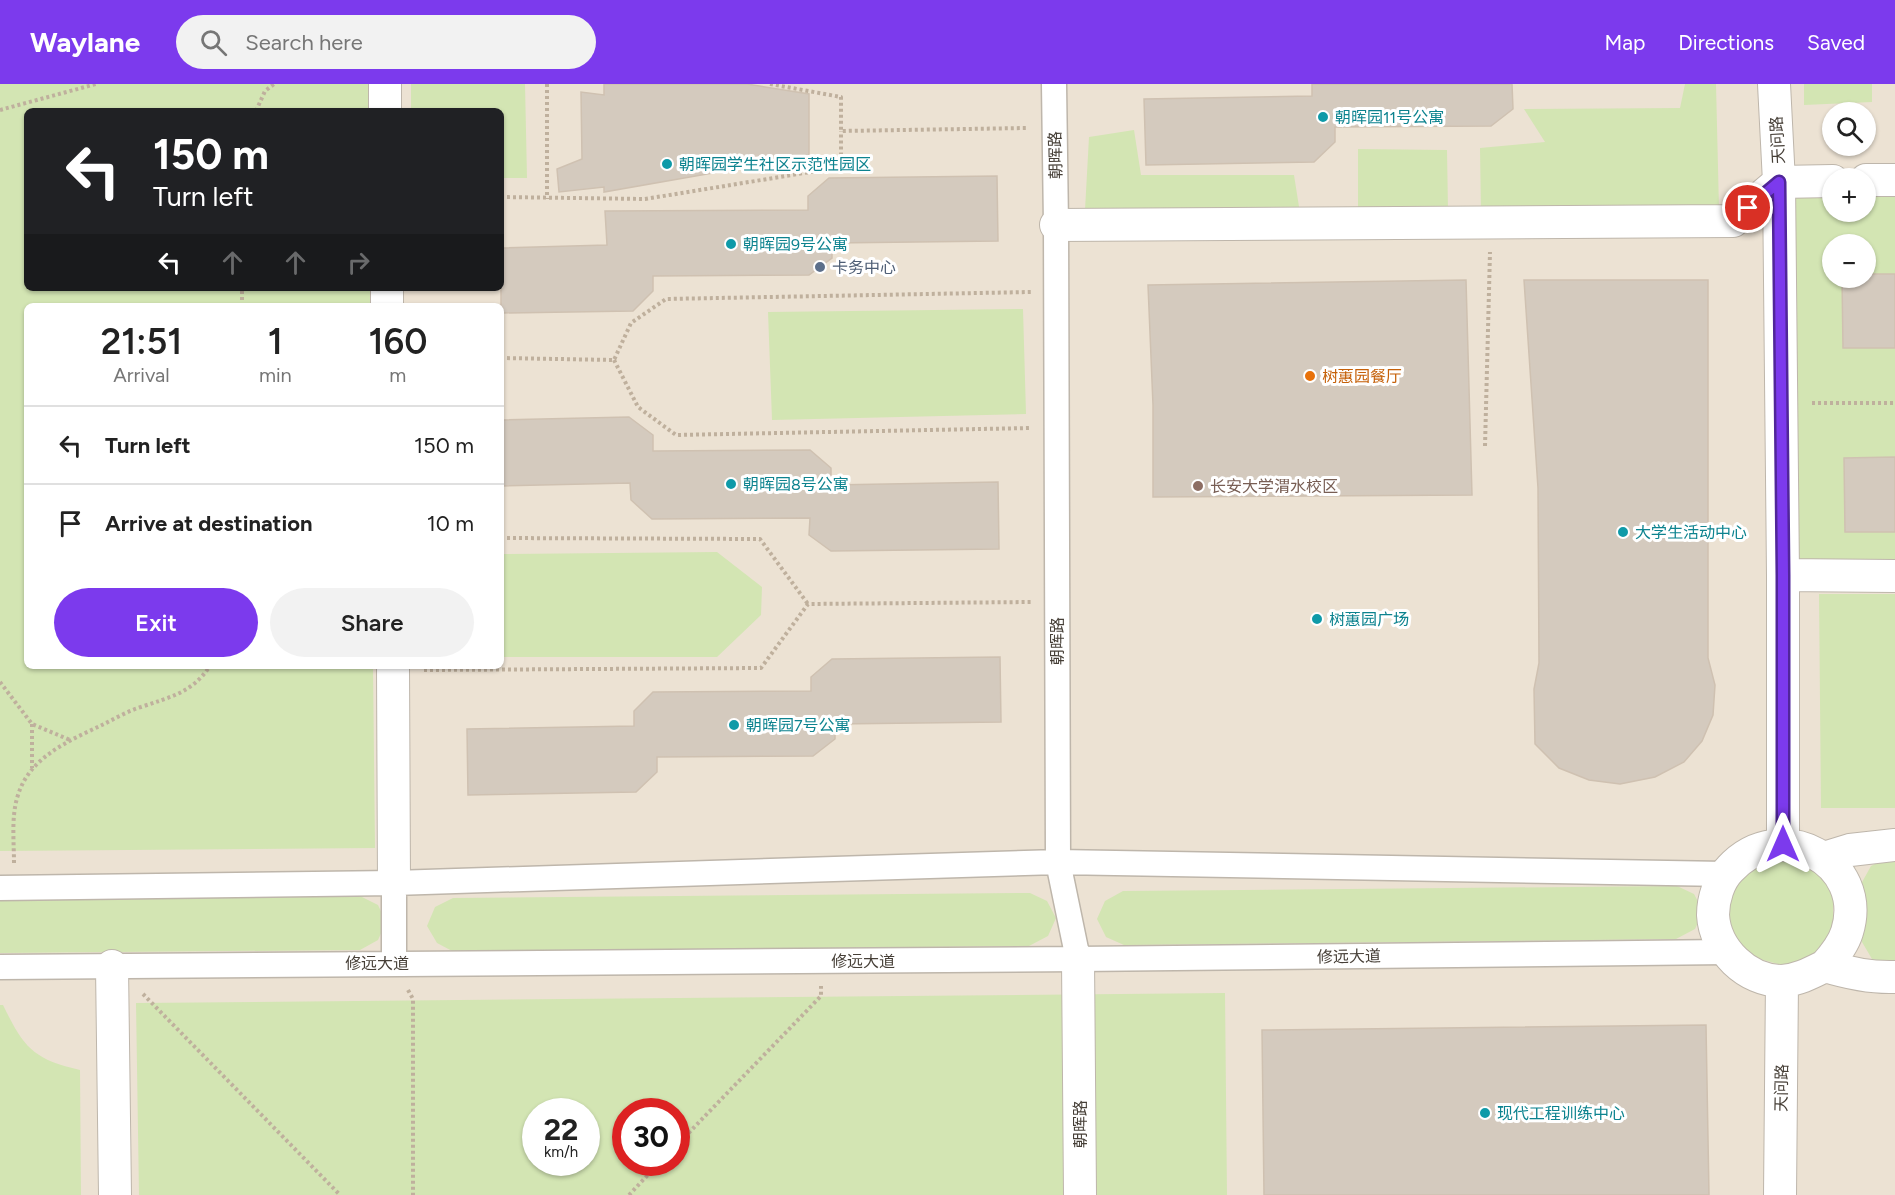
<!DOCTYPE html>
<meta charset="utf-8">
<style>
body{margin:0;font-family:Figtree,"Noto Sans SC",sans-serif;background:#f2f2f2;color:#222;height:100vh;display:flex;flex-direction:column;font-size:22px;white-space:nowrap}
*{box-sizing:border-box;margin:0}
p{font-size:20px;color:#767676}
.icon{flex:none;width:33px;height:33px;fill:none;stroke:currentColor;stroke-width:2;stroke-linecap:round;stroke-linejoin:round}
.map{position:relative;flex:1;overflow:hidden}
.drawer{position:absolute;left:24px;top:219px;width:480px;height:366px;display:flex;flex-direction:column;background:#fff;border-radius:9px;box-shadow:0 2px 4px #0004}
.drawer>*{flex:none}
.hud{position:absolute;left:24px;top:24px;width:480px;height:183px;border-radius:9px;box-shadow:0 2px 4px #0004;background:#202124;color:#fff;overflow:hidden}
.buttons{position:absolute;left:1822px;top:18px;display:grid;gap:12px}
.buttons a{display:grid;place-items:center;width:54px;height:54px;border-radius:50%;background:#fff;box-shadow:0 2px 4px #0004;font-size:30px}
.speed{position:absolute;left:522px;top:1014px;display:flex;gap:12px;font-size:30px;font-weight:700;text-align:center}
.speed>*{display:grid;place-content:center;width:78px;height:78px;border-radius:50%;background:#fff;box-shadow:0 2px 4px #0004;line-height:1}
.speed small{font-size:15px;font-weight:400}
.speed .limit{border:9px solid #d22;background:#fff;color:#111}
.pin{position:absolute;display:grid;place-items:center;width:51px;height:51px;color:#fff;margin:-26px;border:3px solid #fff;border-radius:50%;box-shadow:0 2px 6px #0007}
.me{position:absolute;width:66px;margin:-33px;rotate:0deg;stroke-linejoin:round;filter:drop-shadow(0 0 4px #0008)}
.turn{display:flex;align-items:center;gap:21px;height:126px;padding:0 30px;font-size:27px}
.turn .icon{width:78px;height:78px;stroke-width:2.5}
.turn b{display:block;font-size:42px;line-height:51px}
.lanes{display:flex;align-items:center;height:57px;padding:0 30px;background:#0003;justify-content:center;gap:30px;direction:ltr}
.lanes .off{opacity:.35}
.eta{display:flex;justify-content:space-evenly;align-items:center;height:102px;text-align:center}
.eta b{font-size:36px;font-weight:600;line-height:42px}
.cta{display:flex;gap:12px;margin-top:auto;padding:12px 30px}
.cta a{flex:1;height:69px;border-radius:36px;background:#7c3aed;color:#fff;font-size:24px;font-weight:600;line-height:69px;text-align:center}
.cta a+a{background:#f2f2f2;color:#222}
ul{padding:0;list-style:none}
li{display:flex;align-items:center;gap:18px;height:78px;padding:0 30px;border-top:2px solid #e0e0e0}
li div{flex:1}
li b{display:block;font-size:22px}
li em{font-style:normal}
header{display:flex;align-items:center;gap:36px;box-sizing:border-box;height:84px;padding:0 30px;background:#7c3aed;color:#fff}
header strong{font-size:28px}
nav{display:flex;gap:33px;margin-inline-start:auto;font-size:21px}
.search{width:420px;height:54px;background:#f2f2f2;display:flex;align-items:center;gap:15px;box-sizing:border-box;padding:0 21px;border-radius:33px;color:#767676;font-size:22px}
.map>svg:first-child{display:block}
.education{fill:#ece2d3;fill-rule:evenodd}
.green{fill:#d3e5b3;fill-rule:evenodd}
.building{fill:#d4cabe;stroke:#cfc1b1;stroke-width:1.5}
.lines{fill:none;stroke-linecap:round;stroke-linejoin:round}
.pedestrian-casing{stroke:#beb6ab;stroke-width:27}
.minor-casing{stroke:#beb6ab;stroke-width:34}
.path{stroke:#bfb09d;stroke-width:4;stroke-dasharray:3 3;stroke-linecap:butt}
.pedestrian{stroke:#fff;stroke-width:24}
.minor{stroke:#fff;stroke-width:32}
.route-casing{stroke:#51269a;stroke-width:15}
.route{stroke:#7c3aed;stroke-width:10}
.culture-dot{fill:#0f9aa8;stroke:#fff;stroke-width:2}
.service-dot{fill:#5c6f8a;stroke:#fff;stroke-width:2}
.food-dot{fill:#e8710a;stroke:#fff;stroke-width:2}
.education-dot{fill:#8d6e63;stroke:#fff;stroke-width:2}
.labels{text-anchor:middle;stroke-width:6;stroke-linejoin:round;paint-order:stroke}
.culture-label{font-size:16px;fill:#0d838f;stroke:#fff;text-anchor:start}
.street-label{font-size:16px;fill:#463f37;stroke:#fff}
.service-label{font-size:16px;fill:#4e5e75;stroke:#fff;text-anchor:start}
.food-label{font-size:16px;fill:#c56008;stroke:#fff;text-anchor:start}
.education-label{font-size:16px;fill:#785e54;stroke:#fff;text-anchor:start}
</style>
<header>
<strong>Waylane</strong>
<div class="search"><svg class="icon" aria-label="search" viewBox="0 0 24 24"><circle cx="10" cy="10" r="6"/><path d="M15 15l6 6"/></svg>Search here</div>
<nav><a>Map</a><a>Directions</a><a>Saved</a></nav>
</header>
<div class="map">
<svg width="1895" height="1111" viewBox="0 0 1895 1111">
<rect width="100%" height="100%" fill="#f3efe8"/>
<path class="education" d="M0,0H1895V1111H0ZM27,27H501V204H27ZM1833,28H1866V62H1833ZM1833,94H1866V128H1833ZM1833,160H1866V194H1833ZM27,222H501V582H27ZM536,1028H586V1078H536ZM626,1028H676V1078H626Z"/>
<path class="green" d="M0,0H369V27H27V204H370V222H27V582H373L375,764L0,767Z
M411,0H525L527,94H501V27H411Z
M1685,0H1716L1719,125L1481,129L1480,64L1545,58L1524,25L1680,24Z
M1804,0H1872V18L1804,21Z
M1134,46L1141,91H1294L1300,129L1085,126L1089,53Z
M1358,65L1447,66L1448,126L1358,128Z
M1895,106V482L1797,483L1795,107H1833V128H1866V107ZM1833,160H1866V194H1833Z
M1023,225L1026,330L772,336L768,228Z
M717,468L762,503L761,531L717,573H501V470Z
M1819,510H1895V724H1821Z
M1773,772L1799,775L1821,788L1833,813V840L1823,862L1806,876L1782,881L1752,873L1734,854L1727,827L1734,800Z
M1885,775H1895V879L1872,875L1862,858L1861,800L1871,782Z
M1677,802L1694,810L1703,827L1695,845L1676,855L1124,861L1106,853L1097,835L1105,817L1123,807Z
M1030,809L1047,817L1056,834L1048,852L1029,862L454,868L437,859L427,842L435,823L453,814Z
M360,812L378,821L386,838L378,856L360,866L0,869V815Z
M1225,909L1227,1111H139L136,919ZM536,1028H586V1078H536ZM626,1028H676V1078H626Z
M0,921H3C24,964 33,975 80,986L81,1111H0Z"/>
<path class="building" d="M604,0H747L809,10V72L604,108V103L559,108L557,85L582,75L581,8L604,11Z
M1312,0H1512L1513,25L1491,42L1335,43V58L1314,78L1146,81L1144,15L1312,12Z
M997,92L998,157L832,159V174L809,191L653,192V207L633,227L501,229V164L607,161L605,127L808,126V112L829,94Z
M1866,190H1895V264H1843L1842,194H1866Z
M1466,196L1472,411L1153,413V321L1148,201Z
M1524,196H1708V574L1715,601L1713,631L1702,657L1684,678L1655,693L1620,700L1589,696L1559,684L1535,660L1534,605L1539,579L1538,404Z
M629,333L653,351V367L810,366L831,384V401L998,398L999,465L831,467L809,451L810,434L652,435L631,416L630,399L501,402V336Z
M1895,373V448H1845L1844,374Z
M1000,573L1001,638L835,640V655L813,672L657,673V688L636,708L468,711L467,645L634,642V627L653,608L811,607V593L832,575Z
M1706,941L1709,1111H1264L1262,946Z"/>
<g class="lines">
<defs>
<path id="pedestrian" d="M1054,0L1056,141L1058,778L1078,875
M394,799V879
M0,804L394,799L1058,778L1725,790
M0,883L1078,875L1727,868"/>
<path id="minor" d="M385,0V27
M1774,0L1779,98L1783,491V760
M1866,96H1895
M1056,141L1733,137L1779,98L1833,97
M387,204V222
M1783,491L1895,492
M393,582L394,799
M1824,774L1850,766L1895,761
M1078,875L1080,1111
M112,882L115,1111
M1825,882C1834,872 1843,861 1847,848C1869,778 1780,730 1730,785C1719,796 1713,815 1713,831C1715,866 1747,897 1782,897C1798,896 1811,889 1825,882C1848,889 1870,894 1895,893
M1780,1111L1782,897"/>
</defs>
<use href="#pedestrian" class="pedestrian-casing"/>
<use href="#minor" class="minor-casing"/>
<path class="path" d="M547,0V115
M770,0L841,13V47L1027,44
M0,26L96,0
M256,27L265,7L274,0
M501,113L645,115L841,83V47
M242,222V204
M501,274L614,276L631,239L666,215L1031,208
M614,276L638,323L676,351L1031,344
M1812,319H1895
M1485,362L1490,168
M501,454L760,455L808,520
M424,586L761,584L808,520L1031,518
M0,598L32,640L70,656
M32,640V684
M14,779C14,757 11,732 18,711C30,672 71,656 104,640C116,634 128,627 141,623C170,613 192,609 210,582
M408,906L413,915V1111
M143,910L340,1111
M676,1062L821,912V902
M629,1111L660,1078"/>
<use href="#pedestrian" class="pedestrian"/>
<use href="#minor" class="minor"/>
</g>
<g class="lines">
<defs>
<path id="route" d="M1748,124L1779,98L1783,491V760"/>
</defs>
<use href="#route" class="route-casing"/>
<use href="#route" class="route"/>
</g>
<g class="culture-dot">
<circle cx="1323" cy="33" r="6"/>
<circle cx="667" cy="80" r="6"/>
<circle cx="731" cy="160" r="6"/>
<circle cx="731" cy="400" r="6"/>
<circle cx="1623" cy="448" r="6"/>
<circle cx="1317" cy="535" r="6"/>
<circle cx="734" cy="641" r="6"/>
<circle cx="1485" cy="1029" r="6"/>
</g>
<circle class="service-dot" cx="820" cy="183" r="6"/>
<circle class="food-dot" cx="1310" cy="292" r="6"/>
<circle class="education-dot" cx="1198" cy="402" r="6"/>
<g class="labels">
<g class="culture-label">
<text x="1335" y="39">朝晖园11号公寓</text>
<text x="679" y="86">朝晖园学生社区示范性园区</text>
<text x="743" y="166">朝晖园9号公寓</text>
<text x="743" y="406">朝晖园8号公寓</text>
<text x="1635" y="454">大学生活动中心</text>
<text x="1329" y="541">树蕙园广场</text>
<text x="746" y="647">朝晖园7号公寓</text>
<text x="1497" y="1035">现代工程训练中心</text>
</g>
<g class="street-label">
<text transform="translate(1777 56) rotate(-93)" y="6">天问路</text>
<text transform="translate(1055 71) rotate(-91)" y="6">朝晖路</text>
<text transform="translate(1057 557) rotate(-90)" y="6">朝晖路</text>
<text transform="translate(1349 872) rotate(-1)" y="6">修远大道</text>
<text x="863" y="883">修远大道</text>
<text x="377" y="885">修远大道</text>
<text transform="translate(1781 1004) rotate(-89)" y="6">天问路</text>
<text transform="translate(1080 1040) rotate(-90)" y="6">朝晖路</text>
</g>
<g class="service-label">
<text x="832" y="189">卡务中心</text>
</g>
<g class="food-label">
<text x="1322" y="298">树蕙园餐厅</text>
</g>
<g class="education-label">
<text x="1210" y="408">长安大学渭水校区</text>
</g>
</g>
</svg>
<div class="buttons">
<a><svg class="icon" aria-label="search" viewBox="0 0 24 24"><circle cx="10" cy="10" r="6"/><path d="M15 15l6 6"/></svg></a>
<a>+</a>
<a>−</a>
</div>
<div class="speed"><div>22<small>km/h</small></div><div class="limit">30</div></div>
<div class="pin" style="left:1748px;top:124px;background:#d93025"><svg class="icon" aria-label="arrive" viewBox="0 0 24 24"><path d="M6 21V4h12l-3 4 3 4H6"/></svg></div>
<svg class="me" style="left:1783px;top:760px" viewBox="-20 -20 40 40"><path d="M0-17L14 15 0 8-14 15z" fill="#7c3aed" stroke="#fff" stroke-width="4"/></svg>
<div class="hud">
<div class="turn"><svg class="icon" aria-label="left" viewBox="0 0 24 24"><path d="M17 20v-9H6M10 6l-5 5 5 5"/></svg><div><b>150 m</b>Turn left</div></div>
<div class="lanes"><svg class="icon" aria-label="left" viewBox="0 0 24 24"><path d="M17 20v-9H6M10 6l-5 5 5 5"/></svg><svg class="icon off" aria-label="ahead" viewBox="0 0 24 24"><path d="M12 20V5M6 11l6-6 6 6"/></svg><svg class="icon off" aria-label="ahead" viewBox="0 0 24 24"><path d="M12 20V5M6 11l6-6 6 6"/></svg><svg class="icon off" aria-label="right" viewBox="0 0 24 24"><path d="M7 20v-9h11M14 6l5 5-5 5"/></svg></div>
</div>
<section class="drawer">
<div class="eta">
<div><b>21:51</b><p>Arrival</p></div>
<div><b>1</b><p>min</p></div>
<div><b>160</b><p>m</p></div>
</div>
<ul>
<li><svg class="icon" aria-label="left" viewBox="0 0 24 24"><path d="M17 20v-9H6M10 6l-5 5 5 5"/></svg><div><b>Turn left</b></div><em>150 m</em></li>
<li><svg class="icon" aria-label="arrive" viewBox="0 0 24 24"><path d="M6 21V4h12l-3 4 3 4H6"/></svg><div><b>Arrive at destination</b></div><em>10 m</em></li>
</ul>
<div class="cta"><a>Exit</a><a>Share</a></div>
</section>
</div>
